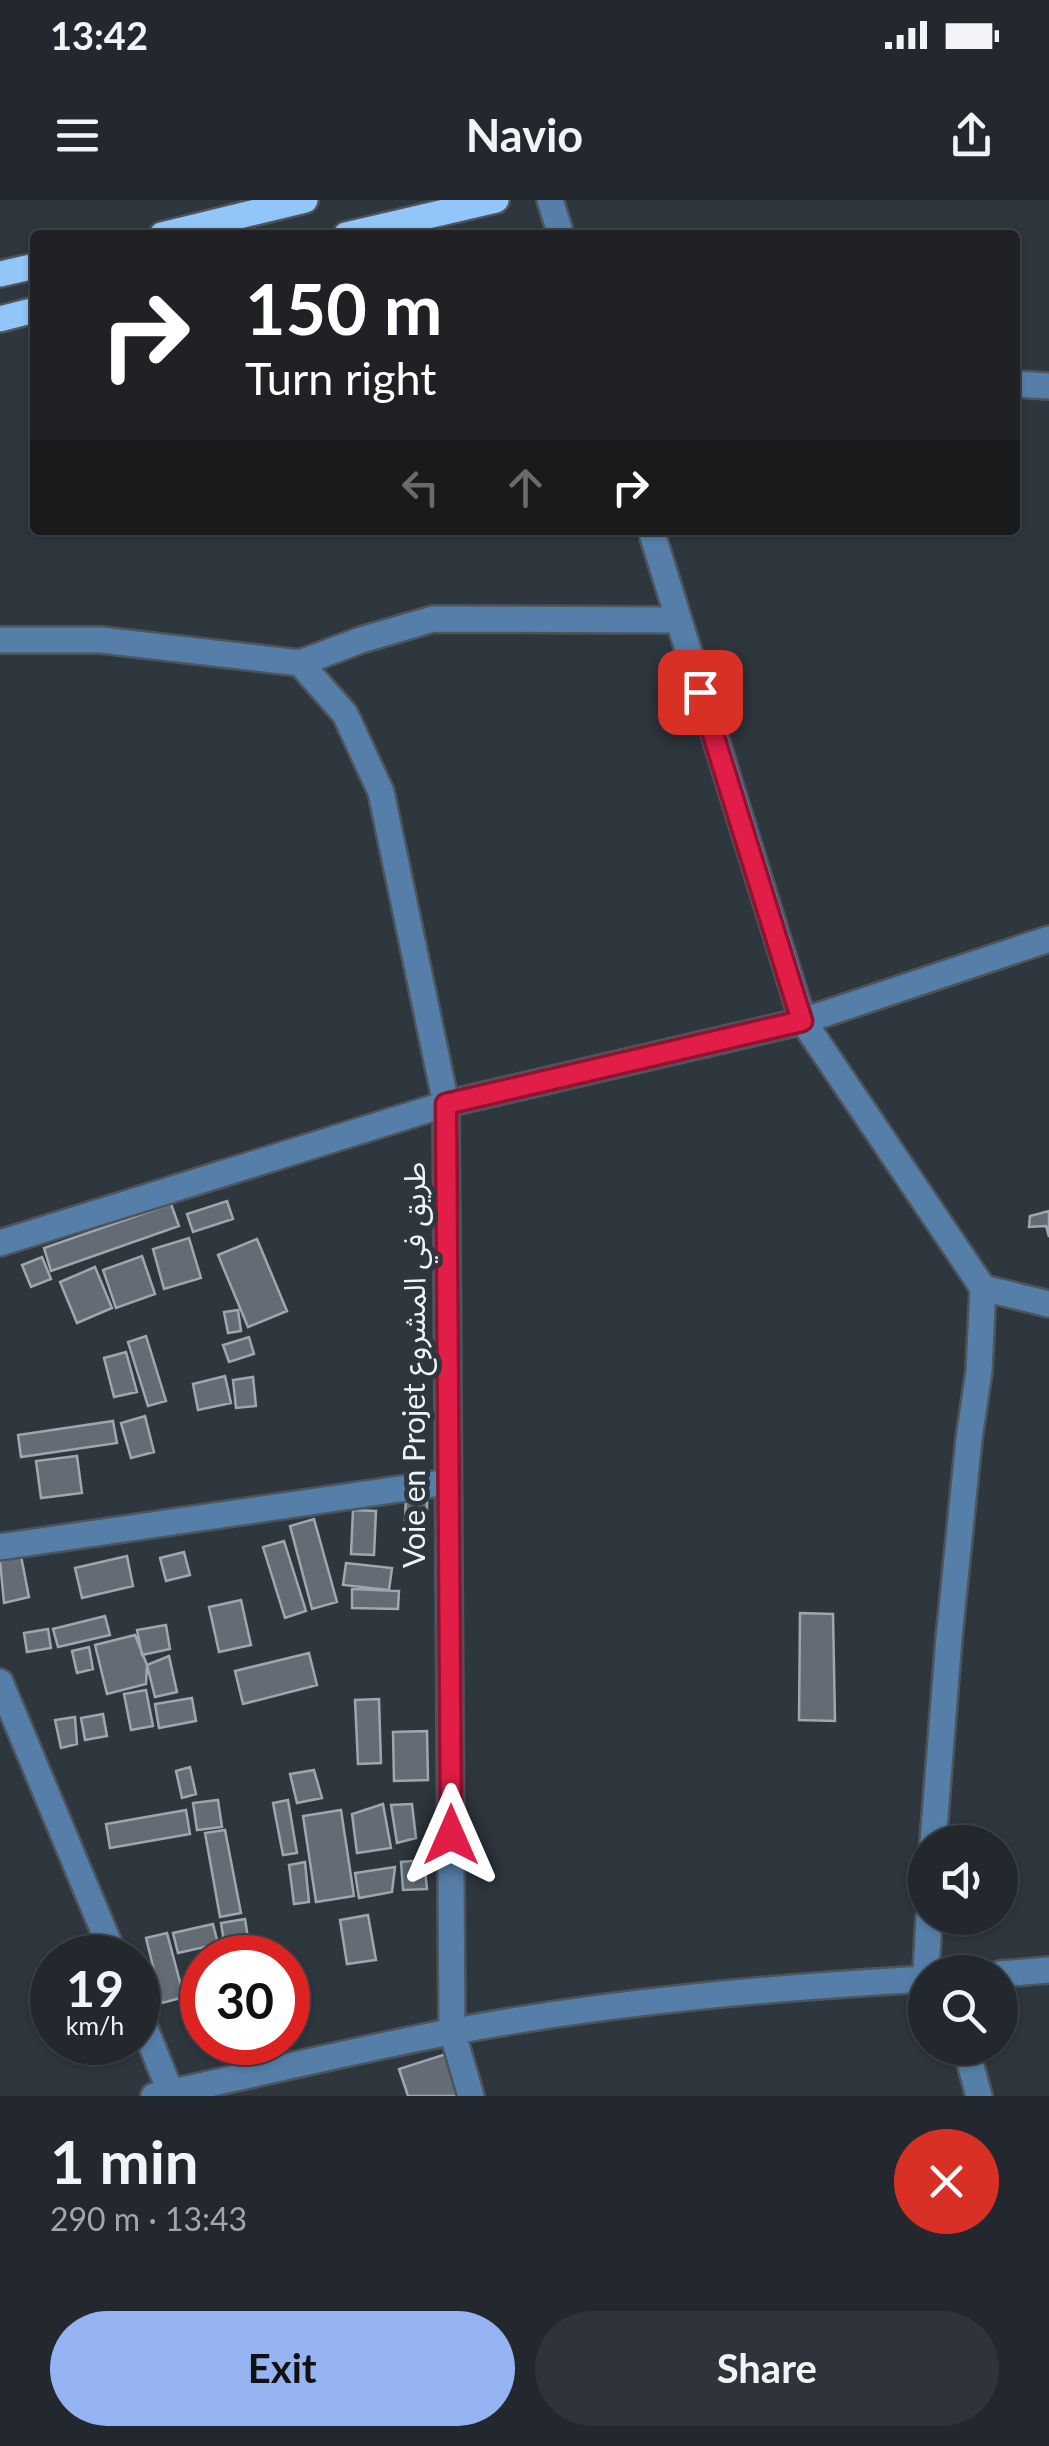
<!DOCTYPE html>
<meta charset="utf-8">
<style>
body{margin:0;font-family:Lato,"Noto Sans Arabic",sans-serif;background:#2e343a;color:#f1f3f6;height:100vh;display:flex;flex-direction:column;font-size:38px;white-space:nowrap}
*{box-sizing:border-box;margin:0}
p{font-size:32px;color:#a2a6aa}
.icon{flex:none;width:55px;height:55px;fill:none;stroke:currentColor;stroke-width:2;stroke-linecap:round;stroke-linejoin:round}
.map{position:relative;height:1896px;overflow:hidden}
.details{display:flex;flex-direction:column;background:#22282e;flex:1}
.details>*{flex:none}
.top-card{position:absolute;left:30px;top:30px;width:990px;height:305px;border-radius:10px;box-shadow:0 2px 8px #0004,0 0 0 2px #3f444a;background:#202124;color:#fff;overflow:hidden}
.controls{position:absolute;left:908px;top:1625px;display:grid;gap:20px}
.controls a{display:grid;place-items:center;width:110px;height:110px;border-radius:50%;background:#22282e;box-shadow:0 2px 8px #0004,0 0 0 2px #3f444a;font-size:50px}
.speed{position:absolute;left:30px;top:1735px;display:flex;gap:20px;font-size:50px;font-weight:700;text-align:center}
.speed>*{display:grid;place-content:center;width:130px;height:130px;border-radius:50%;background:#22282e;box-shadow:0 2px 8px #0004,0 0 0 2px #3f444a;line-height:1}
.speed small{font-size:25px;font-weight:400}
.speed .limit{border:15px solid #d22;background:#fff;color:#111}
.pin{position:absolute;display:grid;place-items:center;width:85px;height:85px;color:#fff;margin:-42px;border-radius:20px;box-shadow:0 5px 15px #0006}
.me{position:absolute;width:110px;margin:-55px;rotate:0deg;stroke-linejoin:round;filter:drop-shadow(0 0 8px #0008)}
.turn{display:flex;align-items:center;gap:35px;height:210px;padding:0 50px;font-size:45px}
.turn .icon{width:130px;height:130px;stroke-width:2.5}
.turn b{display:block;font-size:70px;line-height:85px}
.lanes{display:flex;align-items:center;height:95px;padding:0 50px;background:#0003;justify-content:center;gap:50px;direction:ltr}
.lanes .off{opacity:.35}
.round{display:grid;place-items:center;flex:none;width:105px;height:105px;border-radius:52px;background:#2e343a}
.headline{display:flex;align-items:center;justify-content:space-between;height:170px;padding:0 50px}
h1{font-size:60px;font-weight:700;line-height:75px}
.action{display:flex;gap:20px;margin-top:auto;padding:20px 50px}
.action a{flex:1;height:115px;border-radius:60px;background:#95b2f1;color:#111;font-size:40px;font-weight:700;line-height:115px;text-align:center}
.action a+a{background:#2e343a;color:#f1f3f6}
.status{display:flex;justify-content:space-between;align-items:center;height:70px;padding:0 50px;background:#22282e;direction:ltr}
.status svg{height:28px;fill:currentColor}
header{display:flex;justify-content:space-between;align-items:center;height:130px;padding:0 50px;background:#22282e;font-size:45px;font-weight:700}
.map>svg:first-child{display:block}
.building{fill:#636c75;stroke:#9da7b0;stroke-width:2.5}
.lines{fill:none;stroke-linecap:round;stroke-linejoin:round}
.minor-casing{stroke:#4d545c;stroke-width:30}
.major-casing{stroke:#4d545c;stroke-width:30}
.minor{stroke:#557fa8;stroke-width:25}
.major{stroke:#93c6f8;stroke-width:25}
.route-casing{stroke:#92132f;stroke-width:25}
.route{stroke:#e11d48;stroke-width:18}
.labels{text-anchor:middle;stroke-width:10;stroke-linejoin:round;paint-order:stroke}
.street-label{font-size:30px;fill:#eff4f9;stroke:#2e363e}
</style>
<div class="status"><b>13:42</b><svg viewBox="0 0 49 12"><path d="M0 12V9h3v3zM5 12V6h3v6zM10 12V3h3v9zM15 12V0h3v12zM26 1h20v11H26zM47 4h2v5h-2z"/></svg></div>
<header><svg class="icon" aria-label="menu" viewBox="0 0 24 24"><path d="M4 6h16M4 12h16M4 18h16"/></svg>Navio<svg class="icon" aria-label="share" viewBox="0 0 24 24"><path d="M12 15V3M7 8l5-5 5 5M5 13v7h14v-7"/></svg></header>
<div class="map">
<svg width="1049" height="1896" viewBox="0 0 1049 1896">
<rect width="100%" height="100%" fill="#2e363e"/>
<path class="building" d="M227,1001L233,1019L193,1032L187,1014Z
M171,1004L179,1026L51,1071L44,1048Z
M1049,1011V1037L1046,1026L1029,1027L1030,1016Z
M189,1038L201,1078L164,1089L153,1049Z
M257,1039L287,1111L248,1127L218,1055Z
M142,1056L155,1094L116,1108L103,1070Z
M42,1057L51,1079L31,1087L22,1065Z
M95,1067L112,1108L77,1123L60,1082Z
M238,1110L241,1131L228,1133L224,1112Z
M146,1136L166,1201L148,1206L128,1142Z
M249,1137L254,1154L229,1162L223,1145Z
M126,1152L137,1192L114,1197L104,1158Z
M225,1176L231,1203L198,1210L193,1184Z
M253,1177L256,1206L236,1208L233,1180Z
M145,1216L154,1252L131,1258L121,1223Z
M113,1221L117,1243L21,1257L18,1235Z
M77,1256L82,1293L41,1298L36,1261Z
M406,1295L427,1296V1319L405,1320Z
M353,1310L376,1311L374,1355L351,1354Z
M314,1319L337,1402L312,1409L290,1326Z
M284,1341L306,1411L285,1418L263,1347Z
M184,1352L190,1375L166,1381L160,1358Z
M21,1356L29,1397L4,1403L0,1361Z
M127,1356L133,1386L82,1398L75,1368Z
M346,1363L392,1368L389,1390L343,1385Z
M352,1389L399,1391L398,1409L352,1408Z
M241,1400L251,1445L219,1452L209,1407Z
M800,1413L833,1414L835,1521L799,1520Z
M105,1416L110,1435L58,1447L53,1429Z
M166,1425L170,1449L142,1455L137,1430Z
M48,1429L51,1448L27,1452L24,1433Z
M135,1435L147,1465L146,1484L107,1494L95,1445Z
M89,1447L93,1469L77,1473L72,1451Z
M309,1453L317,1485L243,1504L235,1471Z
M169,1456L177,1492L155,1497L147,1465Z
M146,1490L153,1526L131,1530L124,1494Z
M192,1498L196,1521L159,1528L155,1504Z
M379,1499L381,1563L358,1564L355,1500Z
M103,1514L107,1536L85,1540L81,1518Z
M75,1517L77,1544L61,1548L55,1520Z
M427,1531L428,1580L394,1581L393,1532Z
M190,1567L196,1594L182,1598L176,1571Z
M314,1570L322,1598L297,1603L290,1574Z
M218,1600L222,1627L197,1630L193,1603Z
M288,1600L297,1653L283,1655L273,1603Z
M383,1604L391,1648L357,1653L352,1614Z
M412,1604L416,1638L397,1643L391,1605Z
M186,1610L190,1634L110,1648L106,1624Z
M341,1610L354,1696L316,1702L303,1616Z
M225,1630L241,1713L220,1717L205,1633Z
M424,1660L427,1689L403,1690L401,1662Z
M305,1662L309,1702L294,1704L289,1665Z
M395,1667L392,1692L359,1698L355,1673Z
M368,1715L376,1760L347,1764L340,1720Z
M245,1719L248,1738L224,1742L221,1723Z
M213,1724L218,1744L178,1753L173,1733Z
M167,1733L184,1797L162,1803L146,1738Z
M446,1854L460,1896H408L399,1869Z"/>
<g class="lines">
<defs>
<path id="minor" d="M550,0L561,35
M1015,184L1049,186
M651,330L803,821L983,1088L979,1171L969,1239L949,1438L933,1642
M0,440H101L300,463L361,440L433,419L678,420
M300,463L345,514L381,592L446,904L452,1831L471,1896
M0,1043L446,904L803,821L1049,739
M983,1088L1049,1104
M0,1347L448,1282
M0,1482L115,1758
M926,1772L929,1718
M1000,1774L1049,1770
M138,1811L172,1896
M966,1848L979,1896
M154,1896C253,1875 351,1851 450,1832C607,1802 767,1788 925,1779"/>
<path id="major" d="M162,35L305,0
M346,35L496,0
M0,74L35,66
M0,119L35,110"/>
</defs>
<use href="#minor" class="minor-casing"/>
<use href="#major" class="major-casing"/>
<use href="#minor" class="minor"/>
<use href="#major" class="major"/>
</g>
<g class="lines">
<defs>
<path id="route" d="M451,1635L446,904L802,821L700,492"/>
</defs>
<use href="#route" class="route-casing"/>
<use href="#route" class="route"/>
</g>
<g class="labels">
<g class="street-label">
<text transform="translate(415 1165) rotate(-90)" y="10">Voie en Projet طريق في المشروع</text>
</g>
</g>
</svg>
<div class="controls">
<a><svg class="icon" aria-label="sound" viewBox="0 0 24 24"><path d="M4 9h4l5-4v14l-5-4H4zM17 9q2 3 0 6"/></svg></a>
<a><svg class="icon" aria-label="search" viewBox="0 0 24 24"><circle cx="10" cy="10" r="6"/><path d="M15 15l6 6"/></svg></a>
</div>
<div class="speed"><div>19<small>km/h</small></div><div class="limit">30</div></div>
<div class="pin" style="left:700px;top:492px;background:#d93025"><svg class="icon" aria-label="arrive" viewBox="0 0 24 24"><path d="M6 21V4h12l-3 4 3 4H6"/></svg></div>
<svg class="me" style="left:451px;top:1635px" viewBox="-20 -20 40 40"><path d="M0-17L14 15 0 8-14 15z" fill="#e11d48" stroke="#fff" stroke-width="4"/></svg>
<div class="top-card">
<div class="turn"><svg class="icon" aria-label="right" viewBox="0 0 24 24"><path d="M7 20v-9h11M14 6l5 5-5 5"/></svg><div><b>150 m</b>Turn right</div></div>
<div class="lanes"><svg class="icon off" aria-label="left" viewBox="0 0 24 24"><path d="M17 20v-9H6M10 6l-5 5 5 5"/></svg><svg class="icon off" aria-label="ahead" viewBox="0 0 24 24"><path d="M12 20V5M6 11l6-6 6 6"/></svg><svg class="icon" aria-label="right" viewBox="0 0 24 24"><path d="M7 20v-9h11M14 6l5 5-5 5"/></svg></div>
</div>
</div>
<section class="details">
<div class="headline"><div><h1>1 min</h1><p>290 m · 13:43</p></div><a class="round" style="background:#d93025;color:#fff"><svg class="icon" aria-label="close" viewBox="0 0 24 24"><path d="M6 6l12 12M18 6L6 18"/></svg></a></div>
<div class="action"><a>Exit</a><a>Share</a></div>
</section>
